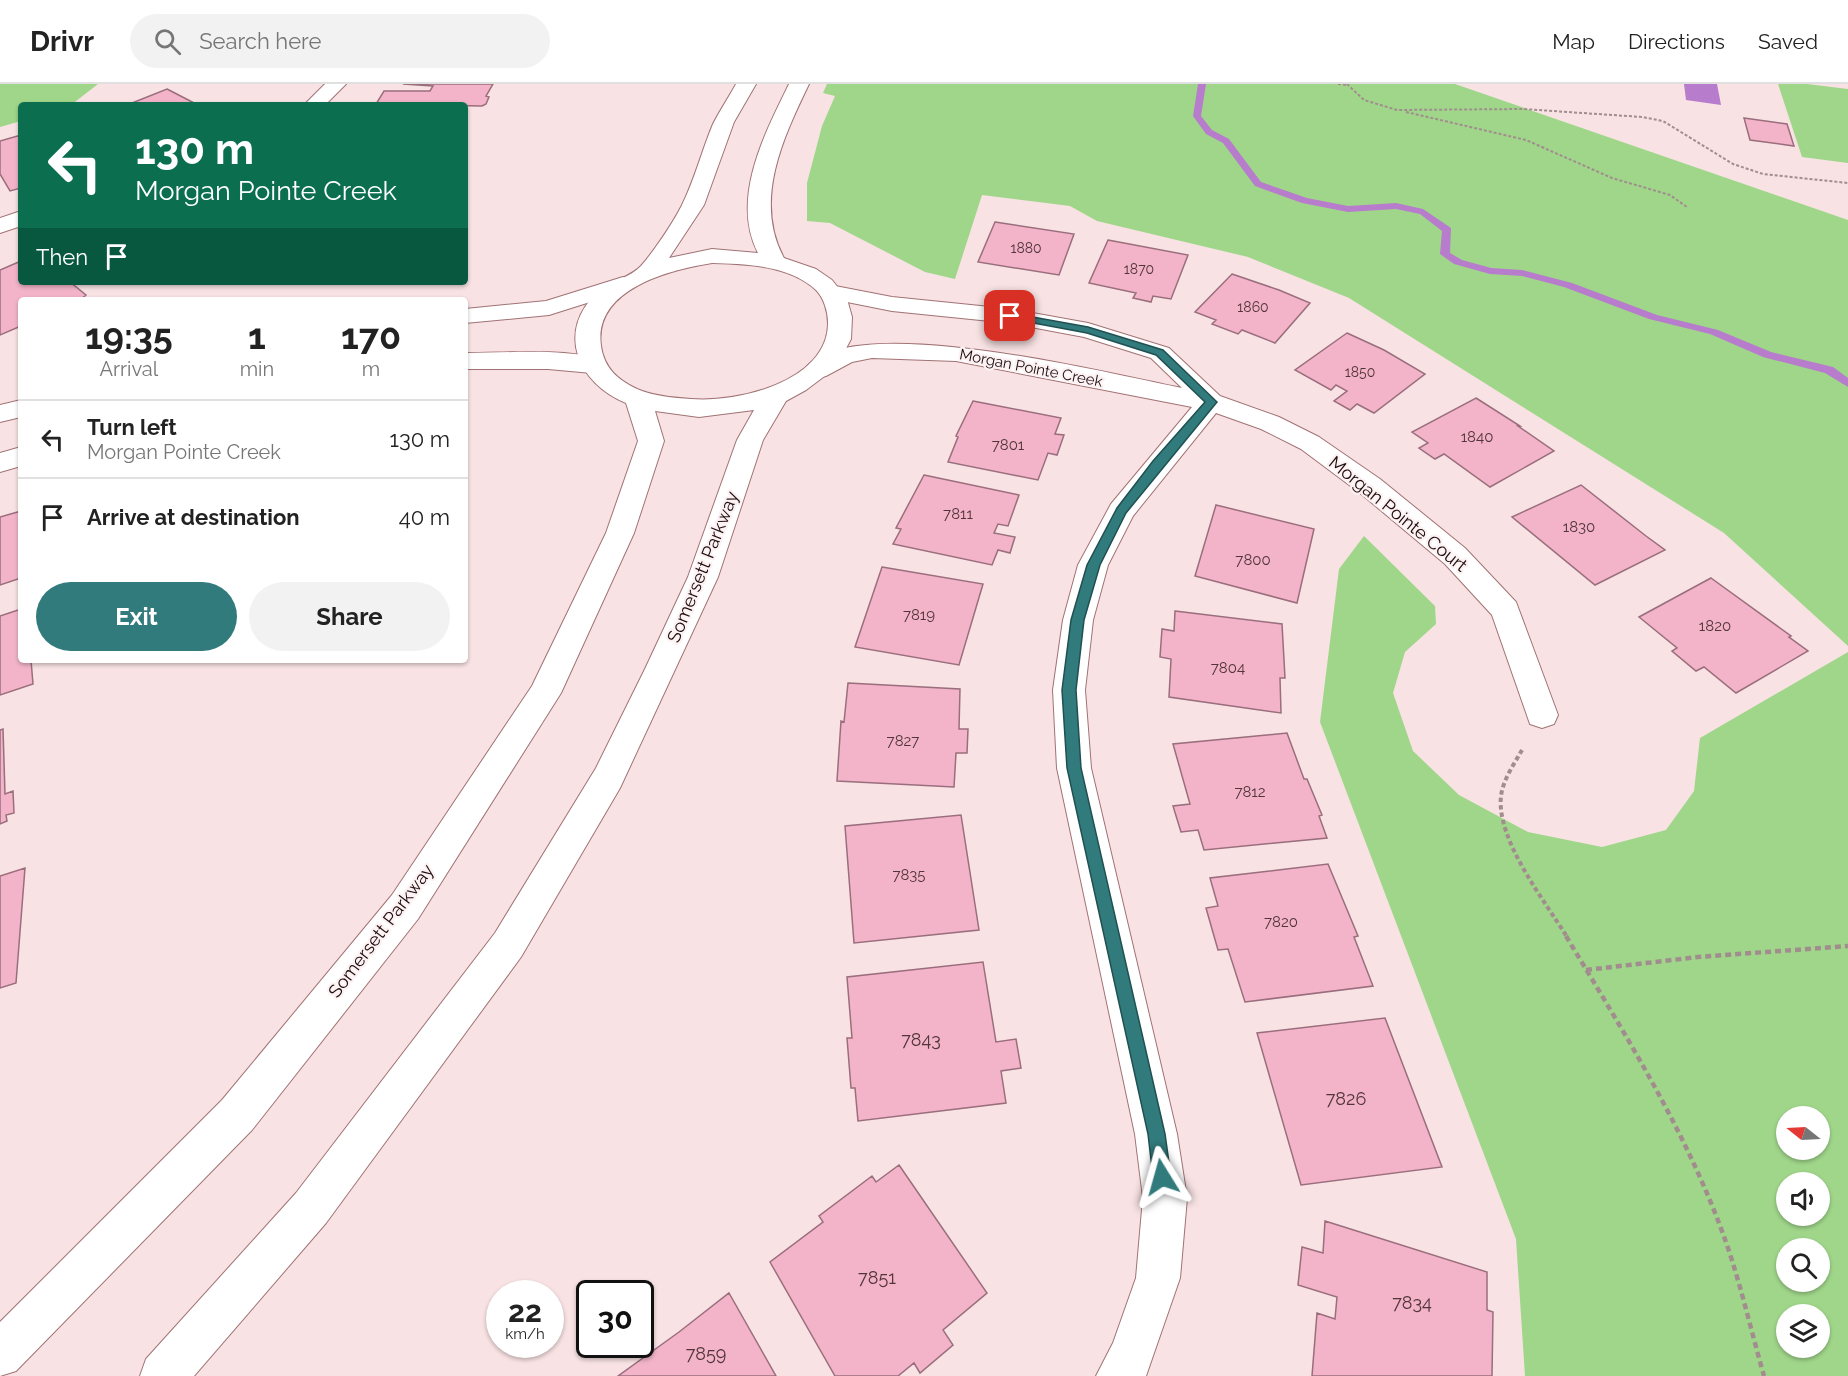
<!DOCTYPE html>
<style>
body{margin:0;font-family:Raleway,sans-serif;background:#f2f2f2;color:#222;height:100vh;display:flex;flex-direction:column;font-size:22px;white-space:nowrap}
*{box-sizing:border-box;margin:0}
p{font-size:20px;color:#767676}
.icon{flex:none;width:33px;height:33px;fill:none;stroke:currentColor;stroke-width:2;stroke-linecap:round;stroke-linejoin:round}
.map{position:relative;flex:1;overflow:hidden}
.sheet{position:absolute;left:18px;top:213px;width:450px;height:366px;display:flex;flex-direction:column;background:#fff;border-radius:6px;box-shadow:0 2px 4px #0004}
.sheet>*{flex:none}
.top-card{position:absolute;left:18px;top:18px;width:450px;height:183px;border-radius:6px;box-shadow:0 2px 4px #0004;background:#0b6e4f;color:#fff;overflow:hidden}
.needle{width:39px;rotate:288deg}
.controls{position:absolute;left:1776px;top:1022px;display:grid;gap:12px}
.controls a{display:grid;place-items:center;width:54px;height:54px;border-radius:50%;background:#fff;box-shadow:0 2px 4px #0004;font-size:30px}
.speed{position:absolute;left:486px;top:1196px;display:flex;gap:12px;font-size:30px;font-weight:700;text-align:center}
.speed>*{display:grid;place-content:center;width:78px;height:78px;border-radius:50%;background:#fff;box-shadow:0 2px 4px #0004;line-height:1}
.speed small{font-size:15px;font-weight:400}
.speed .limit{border:3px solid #111;border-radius:9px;background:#fff;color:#111}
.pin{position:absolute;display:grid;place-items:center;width:51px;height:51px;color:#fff;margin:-26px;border-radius:12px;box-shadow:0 3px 9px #0006}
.me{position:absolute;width:66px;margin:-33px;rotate:352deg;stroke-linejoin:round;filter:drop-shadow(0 0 4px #0008)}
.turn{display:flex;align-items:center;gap:21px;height:126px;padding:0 18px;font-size:27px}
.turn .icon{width:78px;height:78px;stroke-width:2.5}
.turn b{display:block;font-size:42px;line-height:51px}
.then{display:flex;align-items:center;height:57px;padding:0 18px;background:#0003;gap:12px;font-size:22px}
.eta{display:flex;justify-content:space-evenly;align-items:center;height:102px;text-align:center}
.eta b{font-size:36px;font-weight:700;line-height:42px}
.cta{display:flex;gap:12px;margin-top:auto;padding:12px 18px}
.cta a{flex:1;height:69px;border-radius:36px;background:#327b7d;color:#fff;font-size:24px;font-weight:700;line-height:69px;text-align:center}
.cta a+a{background:#f2f2f2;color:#222}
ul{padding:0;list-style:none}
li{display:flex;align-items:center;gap:18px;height:78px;padding:0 18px;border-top:2px solid #e0e0e0}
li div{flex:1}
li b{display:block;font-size:22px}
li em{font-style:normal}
header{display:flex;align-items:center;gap:36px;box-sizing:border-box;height:84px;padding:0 30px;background:#fff;border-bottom:2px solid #e0e0e0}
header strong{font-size:28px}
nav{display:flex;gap:33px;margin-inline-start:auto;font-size:21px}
.search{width:420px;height:54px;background:#f2f2f2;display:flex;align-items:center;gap:15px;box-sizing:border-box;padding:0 21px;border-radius:33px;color:#767676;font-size:22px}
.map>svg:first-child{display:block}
.green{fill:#a0d68a;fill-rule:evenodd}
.water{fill:#b77ccc}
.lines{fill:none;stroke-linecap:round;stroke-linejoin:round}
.stream{fill:#b77ccc;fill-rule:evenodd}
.building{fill:#f3b4c9;stroke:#9a6e7d;stroke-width:1.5}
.minor-casing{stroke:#a17274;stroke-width:2}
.secondary-casing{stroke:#a17274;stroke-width:2}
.path-far2{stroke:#a18d8e;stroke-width:2;stroke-dasharray:3 2;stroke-linecap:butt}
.path-far1{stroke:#a18d8e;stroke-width:4;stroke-dasharray:4.5 3;stroke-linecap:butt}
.path{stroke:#a18d8e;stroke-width:4.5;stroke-dasharray:6 4;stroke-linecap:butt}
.minor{fill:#fff;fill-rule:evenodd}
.secondary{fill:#fff;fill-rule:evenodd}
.route{fill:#327b7d;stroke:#205051;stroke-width:1.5}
.labels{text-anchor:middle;stroke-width:4.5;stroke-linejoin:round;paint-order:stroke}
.far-number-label{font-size:14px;fill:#52353b}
.far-street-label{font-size:15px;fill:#1c0b0c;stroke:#fdf2f3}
.number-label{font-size:15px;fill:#52353b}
.street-label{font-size:18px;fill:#1c0b0c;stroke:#fdf2f3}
.near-number-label{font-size:18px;fill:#52353b}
</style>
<header>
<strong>Drivr</strong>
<div class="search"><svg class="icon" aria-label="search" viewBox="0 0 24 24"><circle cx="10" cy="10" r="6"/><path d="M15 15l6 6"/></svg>Search here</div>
<nav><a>Map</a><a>Directions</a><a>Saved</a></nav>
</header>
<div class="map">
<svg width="1848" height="1292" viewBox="0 0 1848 1292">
<rect width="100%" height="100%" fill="#f8e2e3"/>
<path class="green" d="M0,0H98L71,21H21V37L0,43Z
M827,0H1455L1848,136V562L1724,449L1349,214L1248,173L1097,137L1070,122L982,111L955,195L925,188L830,139L807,137V99L822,42L835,12L823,9Z
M1778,0H1807L1848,5V79L1802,73Z
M1364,452L1435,522L1436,540L1405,568L1393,609L1413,667L1459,711L1528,748L1602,763L1666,746L1694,707L1700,654L1848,568V1292H1525L1516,1155L1320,638L1339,485ZM1786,1032H1820V1065H1786ZM1786,1098H1820V1131H1786ZM1786,1164H1820V1197H1786ZM1786,1230H1820V1263H1786Z"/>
<path class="water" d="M1684,0H1717L1721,21L1686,16Z"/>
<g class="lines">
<path class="stream" d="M1198,0H1206L1201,32L1212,46L1229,55L1261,98L1307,114L1348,122L1396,119L1423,125L1451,144L1450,169L1462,176L1491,184L1522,186L1572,199L1657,231L1718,246L1771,268L1833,283L1848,294V303L1825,289L1763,273L1710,250L1649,235L1564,203L1522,192L1490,190L1454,180L1440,170L1442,147L1420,130L1396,125L1348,128L1302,119L1255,102L1223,59L1206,50L1193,32Z"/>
</g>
<path class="building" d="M403,0H493L486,12L489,13L486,20L482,22L376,20L384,7H430L433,2Z
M167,5L198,21H127Z
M1744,34L1787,40L1794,62L1750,56Z
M21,51V104L10,107L0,90V57Z
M995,138L1074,150L1059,191L978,178Z
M1108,156L1188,171L1171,215L1153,212L1151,218L1133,214L1136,209L1089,199Z
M21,177V198H70L86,211L80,216H21V242L0,251V186Z
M1232,190L1279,206L1310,219L1275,259L1242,246L1238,250L1212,240L1216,236L1195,228Z
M1347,249L1384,266L1425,290L1374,329L1357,320L1350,326L1334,317L1347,307L1336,301L1331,306L1295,286Z
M1476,314L1520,342H1518L1554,367L1490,403L1444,370L1435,375L1419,364L1428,359L1412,348Z
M973,317L1061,334L1055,350L1064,351L1057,371L1048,369L1038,396L948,378L958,353L956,352Z
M924,391L1019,411L1008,442L998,440L994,449L1015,453L1010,469L998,466L992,481L893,460L901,445L896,444Z
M1581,401L1646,452L1665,466L1595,501L1512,433Z
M1216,421L1314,445L1297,519L1195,492Z
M21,427V494L0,501V433Z
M882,483L983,500L959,581L855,563Z
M1711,494L1791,552L1789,553L1808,567L1736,609L1704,583L1696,587L1672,567L1677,564L1639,533Z
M21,525V576H31L33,600L0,611V532Z
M1175,527L1282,540L1285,594H1280L1281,629L1169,613L1171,575L1160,573L1162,545L1174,547Z
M848,599L960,605L959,645H968L967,669H956L954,703L837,697L841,637L844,638Z
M3,645L5,710L13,707L14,729L6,731L7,737L0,740V646Z
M1287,649L1304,695H1307L1322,731L1319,732L1327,754L1204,766L1198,746L1181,748L1173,722L1190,720L1173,660Z
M961,731L979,846L854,859L845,742Z
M1328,780L1358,852L1354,853L1373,902L1245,918L1228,865L1218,866L1206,824L1218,822L1210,794Z
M25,784L16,899L0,904V792Z
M983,878L996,958L1016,955L1021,984L1001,987L1006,1019L858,1037L855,1004H851L847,954H852L847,893Z
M1385,934L1442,1083L1301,1101L1257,949Z
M899,1081L987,1209L943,1246L953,1261L920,1289L914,1279L898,1292H835L770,1178L823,1138L819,1132L872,1092L876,1098Z
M1325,1137L1487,1188V1226L1493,1228L1492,1292H1312L1317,1229L1335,1235L1337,1213L1298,1201L1302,1163L1323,1169Z
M729,1209L776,1292H618L679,1248Z"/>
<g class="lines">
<defs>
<path id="minor" d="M325,0H346L325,21H304Z
M21,127V142L0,149V134Z
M623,193L631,195L635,200L631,205L549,231L465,239V225L546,217Z
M830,201L892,213L1010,225L1088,239L1169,264L1220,312L1279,333L1319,353L1380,395L1465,464L1516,518L1558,631L1554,640L1542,644L1530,640L1492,531L1445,480L1360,409L1301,365L1261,345L1216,329L1133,432L1108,481L1093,536L1085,606L1091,684L1177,1050L1187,1114L1180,1194L1146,1292H1096L1113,1259L1136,1194L1143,1114L1135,1050L1057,684L1053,606L1063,536L1078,481L1111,420L1192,323L956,277L872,274L852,278L826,292L817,294L808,292L804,286C846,223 1114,291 1182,304L1151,274L1084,253L1010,239L892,227L822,213L818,208L822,203Z
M465,269C509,269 558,264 601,275L605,281L601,287L592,289L548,285H465Z
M21,316V333L0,338V321Z
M21,363V382L0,388V369Z"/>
<path id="secondary" d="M736,0H756L734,38L704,121L669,174L712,165L758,169C730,115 765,49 789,0H809C783,54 753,117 784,174L816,185L832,196L847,215L852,233L851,255L842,272L826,291L806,306L786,317L763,356L718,493L620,704L521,873L326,1139L194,1292H140L146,1275L296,1109L495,849L596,684L645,585L688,493L737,356L754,326L699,333L655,327L664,357L634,449L561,609L418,835L252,1046L16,1287L0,1292V1238L222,1016L392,811L532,602L606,449L638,357L626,319C578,300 555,247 598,208C611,197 631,193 641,182C654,167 673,139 682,121C695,95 702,66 713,40C720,26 729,13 736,0ZM712,179C746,180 789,181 816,206C824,214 828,228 828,239C828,298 736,319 691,315C673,314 654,312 637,305C618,296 604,284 601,262C593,205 669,186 712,179Z"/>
</defs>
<use href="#minor" class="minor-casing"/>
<use href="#secondary" class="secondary-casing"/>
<path class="path-far2" d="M1338,0L1347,1
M1347,0L1364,16L1397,26L1523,25L1642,33L1663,37L1733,80L1763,90L1848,99
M1406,28L1526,56L1612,94L1670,111L1687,123"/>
<path class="path-far1" d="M1522,666C1514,680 1503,696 1501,712C1496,756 1545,817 1567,853"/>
<path class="path" d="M1566,852C1626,952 1690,1053 1728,1164C1742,1206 1752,1250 1764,1292
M1586,886L1698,873L1848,862"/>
<use href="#minor" class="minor"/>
<use href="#secondary" class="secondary"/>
</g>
<path class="route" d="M1010,229L1088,243L1163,266L1217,318L1126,429L1100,481L1084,536L1076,606L1081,684L1165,1050L1171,1093L1168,1099L1162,1102L1156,1099L1153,1093L1148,1050L1067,684L1062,606L1071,536L1087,481L1117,424L1153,377L1205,318L1156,271L1087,249L1006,234L1005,232Z"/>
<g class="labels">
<g class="far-number-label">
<text x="1026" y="169">1880</text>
<text x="1139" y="190">1870</text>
<text x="1253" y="228">1860</text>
<text x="1360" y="293">1850</text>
</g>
<g class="far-street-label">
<text transform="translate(1031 284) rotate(11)" y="5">Morgan Pointe Creek</text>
</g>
<g class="number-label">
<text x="1477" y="358">1840</text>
<text x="1008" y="366">7801</text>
<text x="958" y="435">7811</text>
<text x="1579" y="448">1830</text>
<text x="1253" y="481">7800</text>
<text x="919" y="536">7819</text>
<text x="1715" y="547">1820</text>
<text x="1228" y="589">7804</text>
<text x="903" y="662">7827</text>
<text x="1250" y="713">7812</text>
<text x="909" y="796">7835</text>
<text x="1281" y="843">7820</text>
</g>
<g class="street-label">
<text transform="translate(1398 430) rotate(39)" y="6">Morgan Pointe Court</text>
<text transform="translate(703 483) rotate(-68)" y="6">Somersett Parkway</text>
<text transform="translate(381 847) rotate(-53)" y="6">Somersett Parkway</text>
</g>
<g class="near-number-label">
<text x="921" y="962">7843</text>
<text x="1346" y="1021">7826</text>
<text x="877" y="1200">7851</text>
<text x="1412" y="1225">7834</text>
<text x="706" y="1276">7859</text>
</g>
</g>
</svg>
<div class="controls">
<a><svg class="needle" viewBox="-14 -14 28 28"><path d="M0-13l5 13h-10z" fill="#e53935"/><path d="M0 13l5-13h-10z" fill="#767676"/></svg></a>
<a><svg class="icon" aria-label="sound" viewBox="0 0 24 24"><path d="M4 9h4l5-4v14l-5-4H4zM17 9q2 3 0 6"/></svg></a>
<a><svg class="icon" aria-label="search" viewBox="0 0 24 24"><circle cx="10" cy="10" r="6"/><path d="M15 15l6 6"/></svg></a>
<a><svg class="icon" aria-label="layers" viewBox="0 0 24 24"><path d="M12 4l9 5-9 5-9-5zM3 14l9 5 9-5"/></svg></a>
</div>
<div class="speed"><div>22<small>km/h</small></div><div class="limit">30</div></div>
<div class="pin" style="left:1010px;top:232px;background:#d93025"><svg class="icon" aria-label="arrive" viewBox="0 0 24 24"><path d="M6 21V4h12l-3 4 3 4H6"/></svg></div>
<svg class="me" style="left:1162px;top:1093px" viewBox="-20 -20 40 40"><path d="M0-17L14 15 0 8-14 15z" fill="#327b7d" stroke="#fff" stroke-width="4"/></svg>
<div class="top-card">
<div class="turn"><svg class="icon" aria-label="left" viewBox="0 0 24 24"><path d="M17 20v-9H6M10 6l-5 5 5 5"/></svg><div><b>130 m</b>Morgan Pointe Creek</div></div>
<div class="then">Then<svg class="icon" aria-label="arrive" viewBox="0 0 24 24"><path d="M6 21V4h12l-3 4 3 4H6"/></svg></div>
</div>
<section class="sheet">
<div class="eta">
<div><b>19:35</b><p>Arrival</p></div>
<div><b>1</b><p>min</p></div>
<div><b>170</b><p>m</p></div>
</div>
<ul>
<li><svg class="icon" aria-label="left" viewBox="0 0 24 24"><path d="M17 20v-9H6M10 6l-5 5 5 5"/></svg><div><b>Turn left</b><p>Morgan Pointe Creek</p></div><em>130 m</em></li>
<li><svg class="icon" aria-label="arrive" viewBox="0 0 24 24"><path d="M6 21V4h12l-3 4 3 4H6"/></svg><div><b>Arrive at destination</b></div><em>40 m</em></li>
</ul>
<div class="cta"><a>Exit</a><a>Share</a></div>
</section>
</div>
